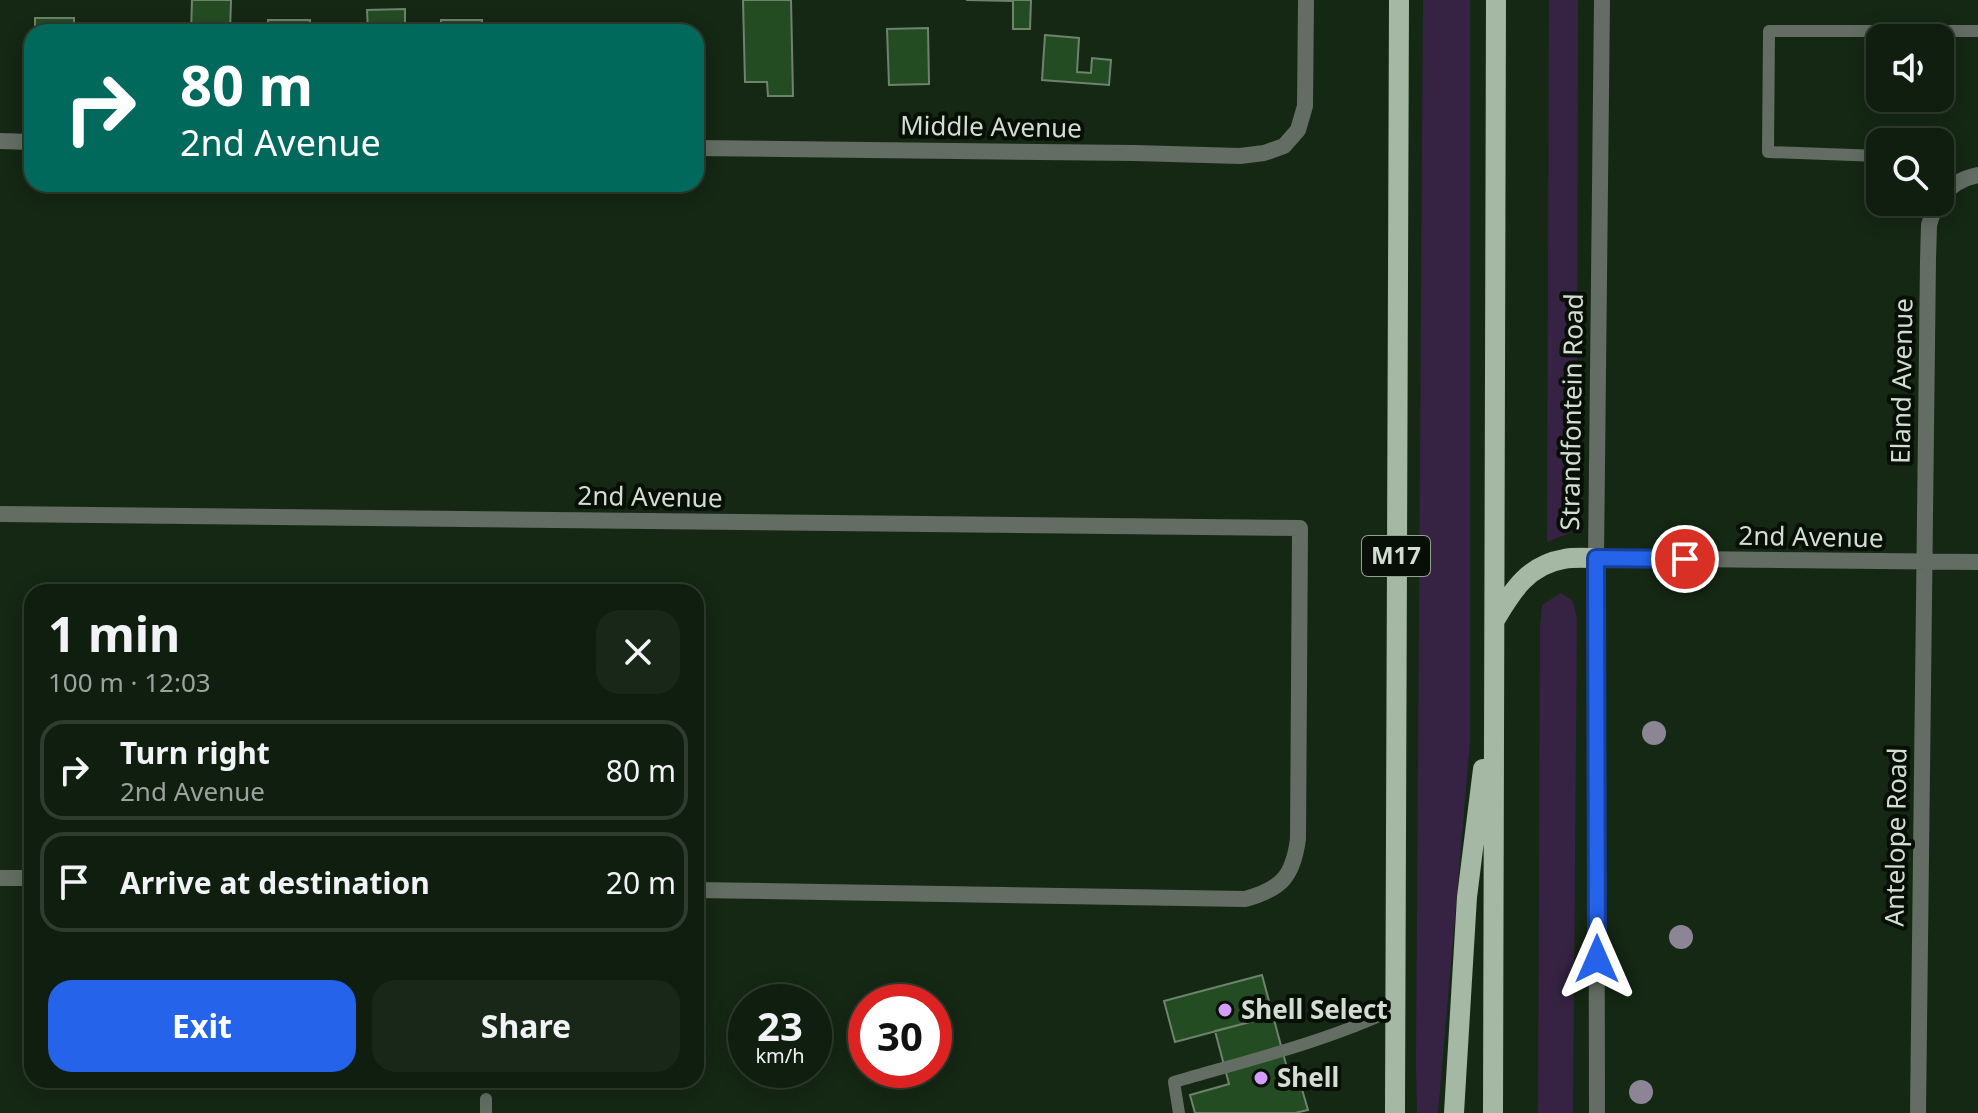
<!DOCTYPE html>
<meta charset="utf-8">
<style>
body{margin:0;font-family:"Noto Sans",sans-serif;background:#192718;color:#f1f3f6;height:100vh;display:flex;flex-direction:column;font-size:30px;white-space:nowrap}
*{box-sizing:border-box;margin:0}
p{font-size:26px;color:#9ca29e}
.icon{flex:none;width:44px;height:44px;fill:none;stroke:currentColor;stroke-width:2;stroke-linecap:round;stroke-linejoin:round}
.map{position:relative;flex:1;overflow:hidden}
.side{position:absolute;left:24px;top:584px;width:680px;height:504px;display:flex;flex-direction:column;background:#101e0f;border-radius:24px;box-shadow:0 4px 20px #0003,0 0 0 2px #303c2f}
.side>*{flex:none}
.hud{position:absolute;left:24px;top:24px;width:680px;height:168px;border-radius:24px;box-shadow:0 4px 20px #0003,0 0 0 2px #303c2f;background:#00695c;color:#fff;overflow:hidden}
.controls{position:absolute;left:1866px;top:24px;display:grid;gap:16px}
.controls a{display:grid;place-items:center;width:88px;height:88px;border-radius:16px;background:#101e0f;box-shadow:0 4px 20px #0003,0 0 0 2px #303c2f;font-size:40px}
.speed{position:absolute;left:728px;top:984px;display:flex;gap:16px;font-size:40px;font-weight:700;text-align:center}
.speed>*{display:grid;place-content:center;width:104px;height:104px;border-radius:50%;background:#101e0f;box-shadow:0 4px 20px #0003,0 0 0 2px #303c2f;line-height:1}
.speed small{font-size:20px;font-weight:400}
.speed .limit{border:12px solid #d22;background:#fff;color:#111}
.pin{position:absolute;display:grid;place-items:center;width:68px;height:68px;color:#fff;margin:-34px;border:4px solid #fff;border-radius:50%;box-shadow:0 2px 8px #0007}
.me{position:absolute;width:88px;margin:-44px;rotate:0deg;stroke-linejoin:round;filter:drop-shadow(0 0 6px #0008)}
.turn{display:flex;align-items:center;gap:28px;height:168px;padding:0 24px;font-size:36px}
.turn .icon{width:104px;height:104px;stroke-width:2.5}
.turn b{display:block;font-size:56px;line-height:68px}
.round{display:grid;place-items:center;flex:none;width:84px;height:84px;border-radius:24px;background:#192718}
.head{display:flex;align-items:center;justify-content:space-between;height:136px;padding:0 24px}
h1{font-size:48px;font-weight:700;line-height:60px}
.action{display:flex;gap:16px;margin-top:auto;padding:16px 24px}
.action a{flex:1;height:92px;border-radius:24px;background:#2563eb;color:#fff;font-size:32px;font-weight:700;line-height:92px;text-align:center}
.action a+a{background:#192718;color:#f1f3f6}
ul{padding:0;list-style:none}
li{display:flex;align-items:center;gap:24px;height:100px;margin:0 16px 12px;padding:0 8px;border:4px solid #303c2f;border-radius:24px}
li div{flex:1}
li b{display:block;font-size:30px}
li em{font-style:normal}
.map>svg:first-child{display:block}
.green{fill:#362343}
.building{fill:#244c23;stroke:#6d836b;stroke-width:2}
.lines{fill:none;stroke-linecap:round;stroke-linejoin:round}
.lane{stroke:#636d63;stroke-width:12}
.street{stroke:#636d63;stroke-width:16}
.primary{stroke:#a4b8a3;stroke-width:20}
.tree{fill:#8b8595}
.route-casing{stroke:#184099;stroke-width:20}
.route{stroke:#2563eb;stroke-width:14}
.poi-dot{fill:#d49cfb;stroke:#070f06;stroke-width:3}
.labels{text-anchor:middle;stroke-width:8;stroke-linejoin:round;paint-order:stroke}
.shield{fill:#070f06;stroke:#95a094;stroke-width:2}
.shield-label{font-size:24px;font-weight:bold;fill:#d2ded1}
.street-label{font-size:26px;fill:#d2ded1;stroke:#070f06}
.poi-label{font-size:26px;font-weight:bold;fill:#d2ded1;stroke:#070f06;text-anchor:start}
</style>
<div class="map">
<svg width="1978" height="1113" viewBox="0 0 1978 1113">
<rect width="100%" height="100%" fill="#152814"/>
<path class="green" d="M1423,0H1470V743L1438,1113H1417L1416,1064Z
M1549,0H1578L1577,530L1547,542Z
M1561,593L1573,601L1577,618L1573,1113H1538L1540,627L1542,605Z"/>
<path class="building" d="M192,0H231L230,32H191Z
M743,0H791L793,96H768L767,82H745Z
M966,0H1031L1030,29H1013V1Z
M405,9V32H368L367,10Z
M35,18H74V32H35Z
M268,20H310V32H268Z
M441,20H482V32H441Z
M928,28L929,84L889,85L887,29Z
M1045,35L1079,38L1077,72L1091,73L1092,58L1111,60L1109,85L1042,80Z
M1262,975L1273,1016L1175,1042L1164,1001Z
M1273,1016L1287,1068L1295,1065L1308,1110L1295,1113H1195L1190,1095L1229,1084L1215,1031Z"/>
<g class="lines">
<path class="lane" d="M1880,156L1768,152L1769,31H1978
M486,1113V1099
M1179,1113L1174,1082C1249,1060 1325,1042 1395,1009"/>
<path class="street" d="M0,141L32,142
M696,148L1135,153L1240,156L1264,153L1284,146L1298,130L1305,106L1306,0
M1940,198C1950,185 1962,178 1978,175
M0,514L1300,528L1298,839C1293,876 1282,889 1245,899L696,890
M1596,558L1978,562
M0,878H32
M1597,1113L1596,558L1602,0
M1918,1113L1928,260L1929,225L1936,202"/>
<path class="primary" d="M1495,620C1512,591 1528,565 1564,559C1574,557 1586,558 1596,558
M1395,1113L1399,0
M1454,1113L1467,897L1483,769
M1493,1113L1496,0"/>
</g>
<g class="tree">
<circle cx="1654" cy="733" r="12"/>
<circle cx="1681" cy="937" r="12"/>
<circle cx="1641" cy="1092" r="12"/>
</g>
<g class="lines">
<defs>
<path id="route" d="M1597,959L1596,558L1685,559"/>
</defs>
<use href="#route" class="route-casing"/>
<use href="#route" class="route"/>
</g>
<g class="poi-dot">
<circle cx="1225" cy="1010" r="8"/>
<circle cx="1261" cy="1078" r="8"/>
</g>
<g class="labels">
<rect class="shield" x="1362" y="536" width="68" height="40" rx="6"/>
<g class="shield-label">
<text x="1396" y="564">M17</text>
</g>
<g class="street-label">
<text transform="translate(991 127) rotate(1)" y="9">Middle Avenue</text>
<text transform="translate(1902 381) rotate(-89)" y="9">Eland Avenue</text>
<text transform="translate(1572 412) rotate(-89)" y="9">Strandfontein Road</text>
<text transform="translate(650 497) rotate(1)" y="9">2nd Avenue</text>
<text transform="translate(1811 537) rotate(1)" y="9">2nd Avenue</text>
<text transform="translate(1896 837) rotate(-89)" y="9">Antelope Road</text>
</g>
<g class="poi-label">
<text x="1241" y="1019">Shell Select</text>
<text x="1277" y="1087">Shell</text>
</g>
</g>
</svg>
<div class="controls">
<a><svg class="icon" aria-label="sound" viewBox="0 0 24 24"><path d="M4 9h4l5-4v14l-5-4H4zM17 9q2 3 0 6"/></svg></a>
<a><svg class="icon" aria-label="search" viewBox="0 0 24 24"><circle cx="10" cy="10" r="6"/><path d="M15 15l6 6"/></svg></a>
</div>
<div class="speed"><div>23<small>km/h</small></div><div class="limit">30</div></div>
<div class="pin" style="left:1685px;top:559px;background:#d93025"><svg class="icon" aria-label="arrive" viewBox="0 0 24 24"><path d="M6 21V4h12l-3 4 3 4H6"/></svg></div>
<svg class="me" style="left:1597px;top:959px" viewBox="-20 -20 40 40"><path d="M0-17L14 15 0 8-14 15z" fill="#2563eb" stroke="#fff" stroke-width="4"/></svg>
<div class="hud">
<div class="turn"><svg class="icon" aria-label="right" viewBox="0 0 24 24"><path d="M7 20v-9h11M14 6l5 5-5 5"/></svg><div><b>80 m</b>2nd Avenue</div></div>
</div>
<section class="side">
<div class="head"><div><h1>1 min</h1><p>100 m · 12:03</p></div><a class="round"><svg class="icon" aria-label="close" viewBox="0 0 24 24"><path d="M6 6l12 12M18 6L6 18"/></svg></a></div>
<ul>
<li><svg class="icon" aria-label="right" viewBox="0 0 24 24"><path d="M7 20v-9h11M14 6l5 5-5 5"/></svg><div><b>Turn right</b><p>2nd Avenue</p></div><em>80 m</em></li>
<li><svg class="icon" aria-label="arrive" viewBox="0 0 24 24"><path d="M6 21V4h12l-3 4 3 4H6"/></svg><div><b>Arrive at destination</b></div><em>20 m</em></li>
</ul>
<div class="action"><a>Exit</a><a>Share</a></div>
</section>
</div>
